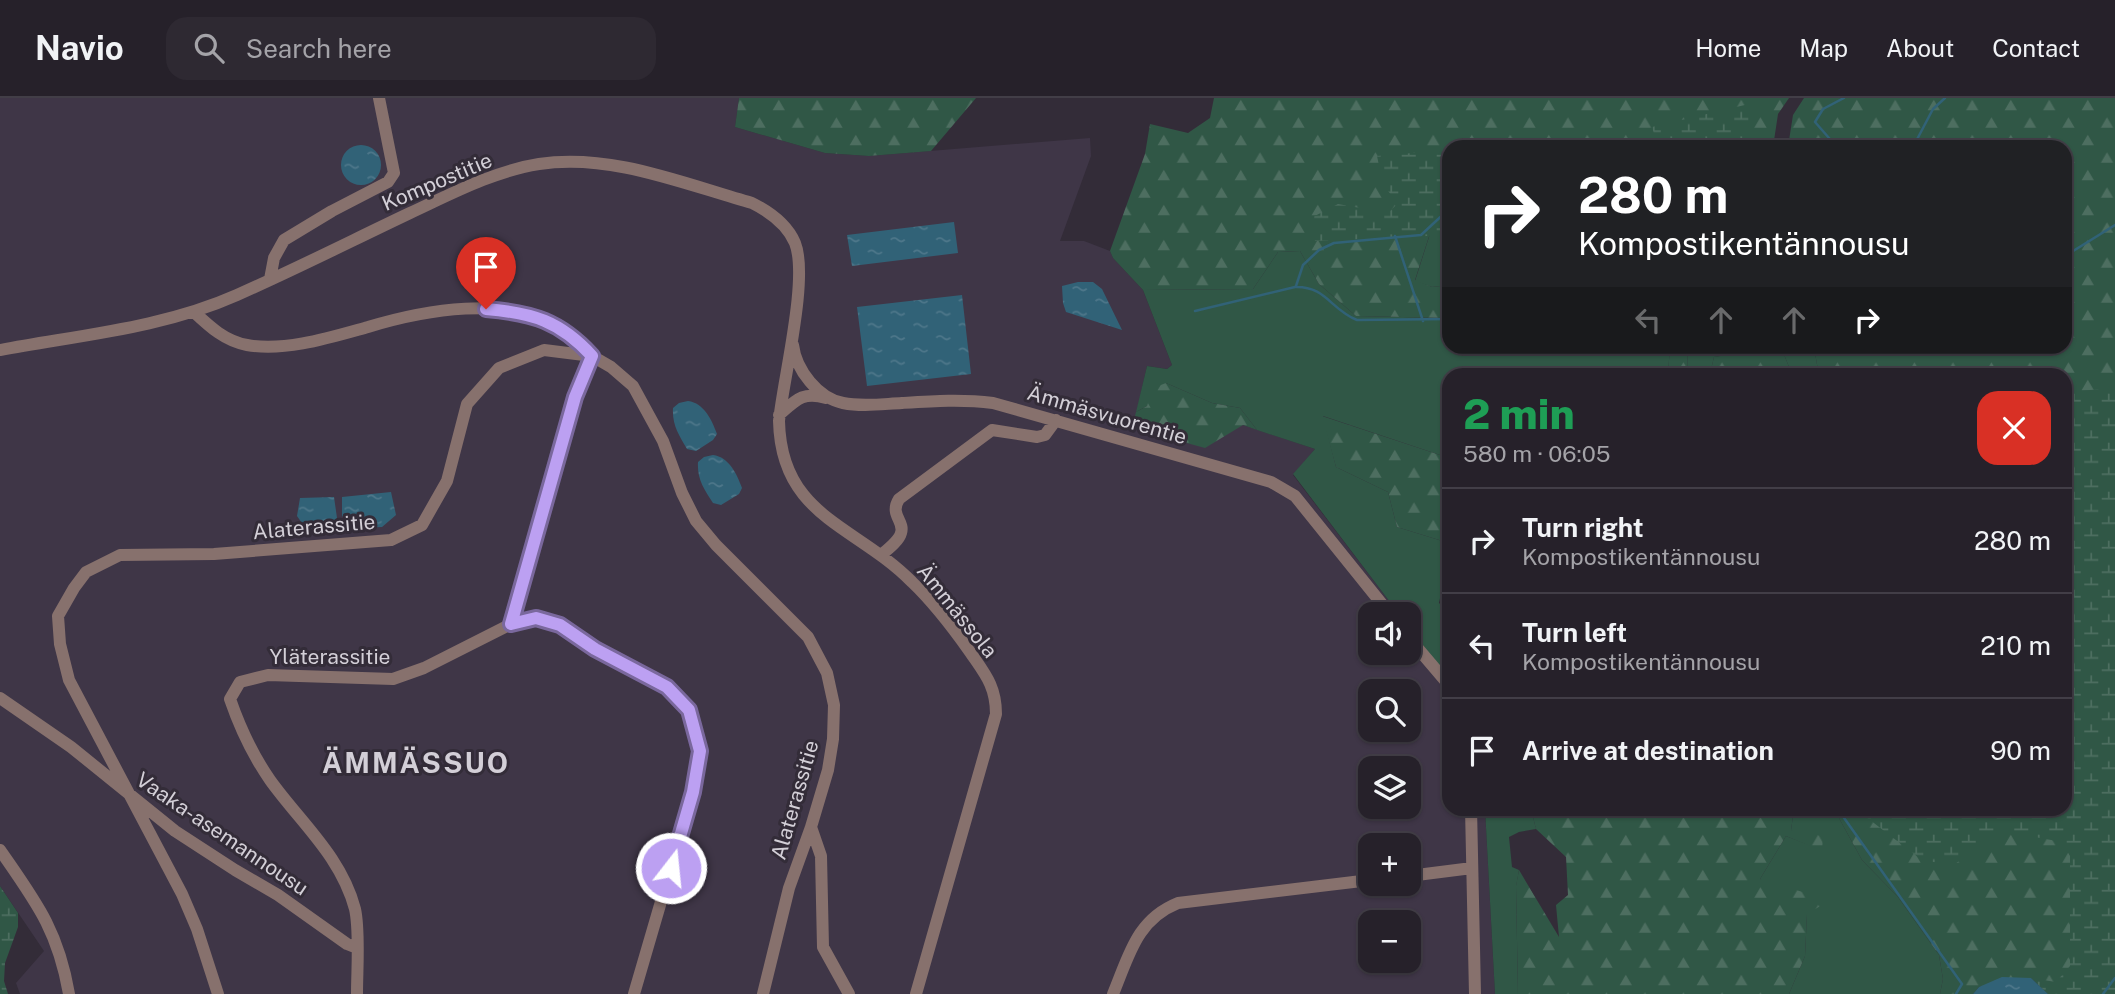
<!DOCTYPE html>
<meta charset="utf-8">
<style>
body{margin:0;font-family:"Public Sans",sans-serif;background:#2e2932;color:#f1f3f6;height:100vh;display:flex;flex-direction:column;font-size:26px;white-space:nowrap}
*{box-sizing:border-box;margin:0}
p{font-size:23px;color:#a4a3a8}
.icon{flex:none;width:38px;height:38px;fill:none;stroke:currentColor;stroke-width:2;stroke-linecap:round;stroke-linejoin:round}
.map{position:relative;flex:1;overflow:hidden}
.details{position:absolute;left:1442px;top:270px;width:630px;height:448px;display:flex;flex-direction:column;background:#26212a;border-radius:21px;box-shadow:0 2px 5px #0004,0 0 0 2px #423e47}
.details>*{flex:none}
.guide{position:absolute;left:1442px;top:42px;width:630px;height:214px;border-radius:21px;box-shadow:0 2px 5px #0004,0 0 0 2px #423e47;background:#202124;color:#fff;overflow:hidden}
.buttons{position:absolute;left:1358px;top:504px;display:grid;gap:14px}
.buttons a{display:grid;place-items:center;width:63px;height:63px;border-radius:14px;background:#26212a;box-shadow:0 2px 5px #0004,0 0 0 2px #423e47;font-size:35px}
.pin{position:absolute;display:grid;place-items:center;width:60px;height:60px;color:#fff;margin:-72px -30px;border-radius:50% 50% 50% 0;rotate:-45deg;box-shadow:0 0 7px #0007}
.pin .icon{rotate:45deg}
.me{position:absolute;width:77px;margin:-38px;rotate:16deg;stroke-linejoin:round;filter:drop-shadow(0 0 5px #0008)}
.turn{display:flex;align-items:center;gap:24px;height:147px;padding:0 21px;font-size:32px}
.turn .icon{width:91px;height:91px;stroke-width:2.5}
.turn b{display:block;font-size:49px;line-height:60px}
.lanes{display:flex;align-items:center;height:66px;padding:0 21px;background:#0003;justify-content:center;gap:35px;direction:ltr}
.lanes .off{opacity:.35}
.round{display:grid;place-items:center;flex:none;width:74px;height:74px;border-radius:21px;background:#2e2932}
.overview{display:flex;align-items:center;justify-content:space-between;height:119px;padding:0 21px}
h1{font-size:42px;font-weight:800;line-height:52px;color:#1e9e55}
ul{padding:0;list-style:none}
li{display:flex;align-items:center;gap:21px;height:105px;padding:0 21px;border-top:2px solid #423e47}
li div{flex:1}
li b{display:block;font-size:26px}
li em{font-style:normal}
header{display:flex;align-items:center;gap:42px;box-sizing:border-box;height:98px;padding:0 35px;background:#26212a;border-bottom:2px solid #423e47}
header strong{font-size:33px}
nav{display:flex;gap:38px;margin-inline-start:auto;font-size:24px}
.search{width:490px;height:63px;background:#2e2932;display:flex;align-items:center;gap:18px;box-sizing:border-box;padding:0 24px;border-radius:21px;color:#a4a3a8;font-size:26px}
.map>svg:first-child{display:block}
.built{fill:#3f3647;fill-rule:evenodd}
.green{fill:#305746}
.forest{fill:url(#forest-firs)}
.wetland{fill:url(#wetland-marsh)}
.water{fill:url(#water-ripples)}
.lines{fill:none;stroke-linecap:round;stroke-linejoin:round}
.stream{stroke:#316277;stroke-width:2.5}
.minor{stroke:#87716d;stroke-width:12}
.route-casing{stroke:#7a689d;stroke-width:18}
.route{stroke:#bca0f2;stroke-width:12}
.labels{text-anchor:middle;stroke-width:6;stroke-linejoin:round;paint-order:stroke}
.street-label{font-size:21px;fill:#d3cfd7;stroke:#332c38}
.district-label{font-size:28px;font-weight:bold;letter-spacing:2px;fill:#d3cfd7;stroke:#332c38}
</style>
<header>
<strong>Navio</strong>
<div class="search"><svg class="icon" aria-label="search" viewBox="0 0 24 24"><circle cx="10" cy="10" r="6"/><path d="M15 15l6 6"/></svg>Search here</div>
<nav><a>Home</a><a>Map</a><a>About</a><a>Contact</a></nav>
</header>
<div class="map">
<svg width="2115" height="896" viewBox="0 0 2115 896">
<defs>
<pattern id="forest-firs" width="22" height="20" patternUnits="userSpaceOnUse" patternTransform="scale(1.75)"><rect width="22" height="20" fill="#305746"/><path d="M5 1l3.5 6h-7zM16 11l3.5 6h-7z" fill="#4d6e60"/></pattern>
<pattern id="wetland-marsh" width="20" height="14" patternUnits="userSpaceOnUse" patternTransform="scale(1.75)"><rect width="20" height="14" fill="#305746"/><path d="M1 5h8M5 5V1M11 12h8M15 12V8" fill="none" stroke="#4d6e60"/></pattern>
<pattern id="water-ripples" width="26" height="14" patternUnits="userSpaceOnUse" patternTransform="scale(1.75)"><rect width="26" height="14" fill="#316277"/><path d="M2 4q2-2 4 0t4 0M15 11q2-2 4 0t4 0" fill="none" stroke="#4e778a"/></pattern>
</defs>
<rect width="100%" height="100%" fill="#332c38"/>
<path class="built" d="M0,0H739L735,29L825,55L869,58L1090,40L1091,58L1060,143H1084L1110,153L1113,160L1143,192L1172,267L1167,271L1147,268L1133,330L1243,327L1315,351L1293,377L1399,516H1370V555H1409V529L1449,582V710L1485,711L1495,896H20L16,885L44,853L0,788ZM1370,593H1409V632H1370ZM1370,670H1409V709H1370ZM1370,747H1409V786H1370ZM1370,824H1409V863H1370Z"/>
<path class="green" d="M1449,99V187L1432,189L1415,183L1441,101Z
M1300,153L1319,186L1356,218L1449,220V248L1670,249L1668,276H1449V360L1323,318L1336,369L1388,394L1397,429L1449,445V473H1446L1439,505L1449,514V582L1409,529V516H1399L1293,376L1315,351L1257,332L1240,310L1212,305L1166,285L1147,308L1136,314L1147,268L1167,271L1172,267L1143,192L1253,191L1278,154Z
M1688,249H1778L1714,259L1710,276H1687Z
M1781,249H1814L1818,272L1791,274Z
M1485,711H1531L1536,731L1519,734L1509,739L1512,769L1519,772L1516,789L1518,896H1495Z
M1794,711H1834L1862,762L1898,799L1939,857L1943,881L1940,896H1789L1805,858L1807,815L1760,781L1786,738L1822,752L1791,732Z"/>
<path class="forest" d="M739,0H976L931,53L869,58L825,55L735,29Z
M1214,0H1789L1778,16L1773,49H1449V99L1441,101L1415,182L1432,189L1449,187V220L1356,218L1319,186L1300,153L1278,154L1253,191L1143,192L1113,160L1110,153L1145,56L1150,26L1188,35L1210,20Z
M1804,0H2115V896H2048L2031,880L1979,889L1973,896H1940L1943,881L1939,857L1898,799L1862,762L1834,711L2065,710V276H1710L1714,259L1778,249H1781L1791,274L1818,272L1814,249L2065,248V49H1788L1793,17Z
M1670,249H1688L1687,276H1668Z
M1166,285L1212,305L1240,310L1257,332L1243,327L1205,350L1132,330L1136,314L1147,308L1153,290Z
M1322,318L1449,360V445L1397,429L1388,394L1336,369Z
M1531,711H1794L1791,732L1823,738L1822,753L1786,738L1760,781L1819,799L1822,807L1807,816L1805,858L1789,896H1518L1516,788L1519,772L1559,839L1556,807L1568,797L1566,759L1536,731Z"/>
<path class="wetland" d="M1749,6L1750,49H1658L1652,29Z
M1449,52V137L1315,143L1311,120L1338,106L1388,115L1398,105L1383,87L1377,58Z
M2115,290V896H2048L2031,880L2056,884L2070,868V758L2062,744L2001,733L1955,766L1923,763L1861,715L1859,711L2065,710V294Z
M0,788L18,815V829L5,865L4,883L8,896H0Z"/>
<path class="water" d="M341 67a20 20 0 1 1 40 0a20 20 0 1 1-40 0Z
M954,124L958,155L852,168L847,137Z
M1078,184H1093L1102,191L1122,232L1066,214L1063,205L1062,188Z
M962,197L971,276L867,288L857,209Z
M688,303C704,305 712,322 717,336L713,342L696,353L687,351C679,337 672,327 673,310L679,305Z
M713,357C729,359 737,376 742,390L739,396L721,407L713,405C704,391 697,381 698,364L704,359Z
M391,394L396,417L382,429L358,430L342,418V399Z
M334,399L337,420L328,431H306L297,418L300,400Z
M2002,879L2031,880L2048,896H1973L1979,889Z"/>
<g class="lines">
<path class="stream" d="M1794,42L1839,49
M1836,48L1815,24L1823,11L1844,0
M1913,49L1933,11L1945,0
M1395,138L1423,223
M2065,158L2115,127
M1296,188L1303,167L1319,152L1334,145L1421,137L1449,111
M1195,213L1295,189C1326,188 1331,212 1357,222L1449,221
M1837,710L1962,886L1956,896
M2103,896L2115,880"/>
<path class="minor" d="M270,181L274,160L284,142L332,113L388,84L394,75L379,0
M194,214C210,229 225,243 247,247C285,254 332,239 368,229C424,212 507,197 561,229C573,237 583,248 592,258L575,299L511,526
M793,247C796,272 818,300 843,305C862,309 882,306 902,305C933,303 962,301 993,305L1271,384L1295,398L1390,516
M0,252C80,237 163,230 237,197C296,171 353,142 410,115C451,96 494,73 539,66C611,55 684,86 752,105C770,114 787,126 795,145C809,180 783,282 779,323C781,419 856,427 912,484C933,504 953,530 970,554C985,576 996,588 996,616L916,896
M779,317C796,302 803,293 826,300
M881,457C887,452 899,443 901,435C905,423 889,417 899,401L992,332L1037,339L1045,337L1056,322
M1409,540L1449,587
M0,600L71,649L175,733L235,772L278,797L347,846L357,850
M1471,710L1475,896
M811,729L821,758L823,849L849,896
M0,752C36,804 58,832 69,896
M1409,778L1472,770
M218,896L197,831L182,796L69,582L60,546L58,518L74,490L86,474L120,457L214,456L391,442L422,427L447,383L467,306L499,270L544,252L592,258L611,269L633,288L663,343L682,395L696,423L716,447L808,539L827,575L834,607L833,641L828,672L811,729L789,790L763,896
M357,896C357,872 360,833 355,811C341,758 300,724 270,682C252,656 240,630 230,601L240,584L268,577L393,581L424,570L511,526L536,520L560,527L595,551L667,589L689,612L700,653L693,694L634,896
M1113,896C1129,858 1136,822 1178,805L1370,782"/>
</g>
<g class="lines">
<defs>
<path id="route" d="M486,211C533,215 560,223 592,258L575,299L511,526L536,520L560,527L595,551L667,589L689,612L700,653L693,694L671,770"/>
</defs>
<use href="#route" class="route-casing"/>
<use href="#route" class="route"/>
</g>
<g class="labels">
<g class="street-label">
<text transform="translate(437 84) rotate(-23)" y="7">Kompostitie</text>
<text transform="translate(1107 317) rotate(16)" y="7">Ämmäsvuorentie</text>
<text transform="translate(314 429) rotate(-5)" y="7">Alaterassitie</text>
<text transform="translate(957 513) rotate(51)" y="7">Ämmässola</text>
<text x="330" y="566">Yläterassitie</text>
<text transform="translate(795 702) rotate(-74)" y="7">Alaterassitie</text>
<text transform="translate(222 736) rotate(34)" y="7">Vaaka-asemannousu</text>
</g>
<g class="district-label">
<text x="416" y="675">ÄMMÄSSUO</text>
</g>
</g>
</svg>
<div class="buttons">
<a><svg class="icon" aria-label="sound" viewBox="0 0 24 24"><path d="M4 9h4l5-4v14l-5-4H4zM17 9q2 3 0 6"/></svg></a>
<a><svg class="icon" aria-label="search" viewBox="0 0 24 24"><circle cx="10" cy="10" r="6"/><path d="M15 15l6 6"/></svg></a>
<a><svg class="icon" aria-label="layers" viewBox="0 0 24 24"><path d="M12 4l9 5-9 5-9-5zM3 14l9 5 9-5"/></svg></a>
<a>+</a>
<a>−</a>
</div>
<div class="pin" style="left:486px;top:211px;background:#d93025"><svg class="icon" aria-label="arrive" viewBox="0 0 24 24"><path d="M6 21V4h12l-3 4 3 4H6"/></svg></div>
<svg class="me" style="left:671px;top:770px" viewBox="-20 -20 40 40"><circle r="17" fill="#bca0f2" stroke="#fff" stroke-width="3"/><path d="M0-11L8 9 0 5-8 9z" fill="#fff"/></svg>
<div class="guide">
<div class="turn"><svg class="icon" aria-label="right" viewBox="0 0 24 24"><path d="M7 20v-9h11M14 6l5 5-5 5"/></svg><div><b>280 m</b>Kompostikentännousu</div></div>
<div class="lanes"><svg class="icon off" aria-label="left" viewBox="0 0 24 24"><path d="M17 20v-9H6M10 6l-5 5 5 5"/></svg><svg class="icon off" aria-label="ahead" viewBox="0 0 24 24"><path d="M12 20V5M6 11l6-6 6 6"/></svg><svg class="icon off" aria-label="ahead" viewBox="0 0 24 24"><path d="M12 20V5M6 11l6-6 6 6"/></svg><svg class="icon" aria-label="right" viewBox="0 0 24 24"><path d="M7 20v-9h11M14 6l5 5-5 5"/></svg></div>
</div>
<section class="details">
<div class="overview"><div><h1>2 min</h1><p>580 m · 06:05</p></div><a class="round" style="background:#d93025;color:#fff"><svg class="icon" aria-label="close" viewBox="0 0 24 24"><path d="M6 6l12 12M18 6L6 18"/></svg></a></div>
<ul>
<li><svg class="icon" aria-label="right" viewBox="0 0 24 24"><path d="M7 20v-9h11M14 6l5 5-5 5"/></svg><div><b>Turn right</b><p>Kompostikentännousu</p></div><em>280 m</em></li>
<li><svg class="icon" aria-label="left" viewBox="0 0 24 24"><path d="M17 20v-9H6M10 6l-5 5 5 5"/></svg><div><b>Turn left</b><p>Kompostikentännousu</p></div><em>210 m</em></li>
<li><svg class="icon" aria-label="arrive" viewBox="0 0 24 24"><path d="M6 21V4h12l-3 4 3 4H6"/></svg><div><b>Arrive at destination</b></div><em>90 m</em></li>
</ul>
</section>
</div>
